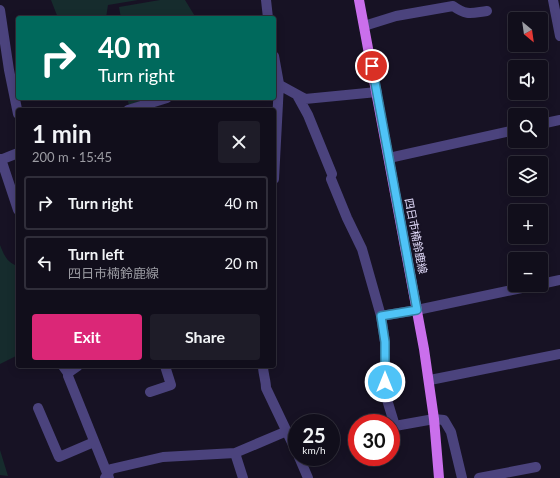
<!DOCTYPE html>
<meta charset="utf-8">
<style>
body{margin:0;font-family:Lato,"Noto Sans JP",sans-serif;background:#1e1c28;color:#f1f3f6;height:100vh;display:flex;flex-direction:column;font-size:15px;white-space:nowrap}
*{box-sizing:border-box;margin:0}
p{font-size:13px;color:#9c9ca3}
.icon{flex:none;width:22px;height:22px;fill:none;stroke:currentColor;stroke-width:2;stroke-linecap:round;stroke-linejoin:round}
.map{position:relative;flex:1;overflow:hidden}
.drawer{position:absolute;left:16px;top:108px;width:260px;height:260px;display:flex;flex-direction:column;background:#110e1b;border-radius:4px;box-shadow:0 2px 10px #0003,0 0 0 1px #302e3a}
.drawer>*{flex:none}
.banner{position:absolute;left:16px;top:16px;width:260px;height:84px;border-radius:4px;box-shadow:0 2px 10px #0003,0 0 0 1px #302e3a;background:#00695c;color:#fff;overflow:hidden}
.needle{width:26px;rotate:151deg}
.buttons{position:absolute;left:508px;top:12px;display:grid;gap:8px}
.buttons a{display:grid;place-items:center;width:40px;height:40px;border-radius:4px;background:#110e1b;box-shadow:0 2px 10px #0003,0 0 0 1px #302e3a;font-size:20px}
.speed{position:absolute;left:288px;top:414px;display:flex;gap:8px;font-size:20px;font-weight:700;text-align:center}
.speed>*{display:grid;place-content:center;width:52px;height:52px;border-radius:50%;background:#110e1b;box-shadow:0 2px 10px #0003,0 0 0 1px #302e3a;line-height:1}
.speed small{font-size:10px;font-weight:400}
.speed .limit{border:6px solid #d22;background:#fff;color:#111}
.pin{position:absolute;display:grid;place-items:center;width:34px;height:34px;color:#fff;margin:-17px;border:2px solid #fff;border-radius:50%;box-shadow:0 1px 4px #0007}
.me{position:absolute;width:44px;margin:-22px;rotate:0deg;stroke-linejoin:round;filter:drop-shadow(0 0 3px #0008)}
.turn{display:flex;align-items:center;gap:14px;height:84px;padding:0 16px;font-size:18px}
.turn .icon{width:52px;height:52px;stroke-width:2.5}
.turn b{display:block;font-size:28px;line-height:34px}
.round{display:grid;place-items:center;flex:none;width:42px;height:42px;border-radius:4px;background:#1e1c28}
.overview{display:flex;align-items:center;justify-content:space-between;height:68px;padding:0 16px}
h1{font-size:24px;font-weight:700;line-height:30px}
.button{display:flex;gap:8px;margin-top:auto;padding:8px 16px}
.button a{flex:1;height:46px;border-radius:4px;background:#db2777;color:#fff;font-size:16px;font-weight:700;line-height:46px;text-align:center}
.button a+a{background:#1e1c28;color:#f1f3f6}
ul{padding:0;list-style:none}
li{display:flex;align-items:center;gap:12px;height:54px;margin:0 8px 6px;padding:0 8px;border:2px solid #302e3a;border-radius:4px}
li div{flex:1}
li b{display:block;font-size:15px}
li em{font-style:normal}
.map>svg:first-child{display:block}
.green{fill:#162c2d}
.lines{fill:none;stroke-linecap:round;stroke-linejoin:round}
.minor{stroke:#4b437d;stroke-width:10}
.major{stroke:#ca6fec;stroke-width:10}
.route-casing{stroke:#337fa1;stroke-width:10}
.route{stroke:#4fc3f7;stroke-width:7}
.labels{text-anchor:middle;stroke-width:4;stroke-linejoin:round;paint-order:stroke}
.street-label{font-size:11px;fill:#e1dafa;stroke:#171224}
</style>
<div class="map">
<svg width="560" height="478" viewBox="0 0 560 478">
<rect width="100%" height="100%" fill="#171224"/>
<path class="green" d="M51,0H138L108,5L106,18H58Z
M160,0H185L196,18H121L119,7Z
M127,98H152L129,105Z
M0,245C4,255 7,263 18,266V355L0,364Z
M0,450L8,476L0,475Z"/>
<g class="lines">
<path class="minor" d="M266,0L268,18
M553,0L560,36
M0,10L9,70L18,114
M364,26L396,16L453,6C467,16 471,13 487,11
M274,56L279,84L274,179
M274,82L305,99L377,92
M297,95L308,115L332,174
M128,110L167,98
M541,124L560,120
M389,158L515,130
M1,159L18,210
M0,160L18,153
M331,179L347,218L362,249L381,316L385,342V393L395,426L434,419L444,420L451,432L462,478
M541,284L560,280
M381,316L417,310L536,285
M63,366L68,373V376L109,478
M263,366C263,374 266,380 266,388L297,453
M68,373L78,366
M430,380L560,354
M150,392L171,385L165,366
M38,408L59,457L94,442
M235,453L243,478
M299,457L308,478
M105,478L111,469L163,457L235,453L287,431
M479,478L536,467"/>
<path class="major" d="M359,0L424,349L434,419L439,478"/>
</g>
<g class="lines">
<defs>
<path id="route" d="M372,66L417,310L381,316L385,342V382"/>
</defs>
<use href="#route" class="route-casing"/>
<use href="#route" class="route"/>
</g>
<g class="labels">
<g class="street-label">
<text transform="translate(416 236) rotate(79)" y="4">四日市楠鈴鹿線</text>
</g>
</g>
</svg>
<div class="buttons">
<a><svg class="needle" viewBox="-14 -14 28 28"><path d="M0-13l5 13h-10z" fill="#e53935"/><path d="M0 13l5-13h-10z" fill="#9c9ca3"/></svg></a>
<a><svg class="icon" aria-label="sound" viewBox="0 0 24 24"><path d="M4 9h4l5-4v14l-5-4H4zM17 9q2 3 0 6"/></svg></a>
<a><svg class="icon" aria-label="search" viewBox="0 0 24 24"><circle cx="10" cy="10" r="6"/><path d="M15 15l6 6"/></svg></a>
<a><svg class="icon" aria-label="layers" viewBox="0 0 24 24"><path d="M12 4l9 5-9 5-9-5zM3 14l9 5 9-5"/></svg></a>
<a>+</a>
<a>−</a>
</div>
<div class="speed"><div>25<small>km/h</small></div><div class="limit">30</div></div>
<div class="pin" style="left:372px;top:66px;background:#d93025"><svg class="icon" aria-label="arrive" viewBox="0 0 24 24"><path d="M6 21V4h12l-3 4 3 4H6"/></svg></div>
<svg class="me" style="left:385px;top:382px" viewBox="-20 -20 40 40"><circle r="17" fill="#4fc3f7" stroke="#fff" stroke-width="3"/><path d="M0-11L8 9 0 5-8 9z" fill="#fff"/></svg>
<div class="banner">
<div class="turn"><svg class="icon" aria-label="right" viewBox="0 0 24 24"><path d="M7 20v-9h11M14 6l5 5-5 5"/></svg><div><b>40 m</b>Turn right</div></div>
</div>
<section class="drawer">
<div class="overview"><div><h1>1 min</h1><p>200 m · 15:45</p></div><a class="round"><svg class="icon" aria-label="close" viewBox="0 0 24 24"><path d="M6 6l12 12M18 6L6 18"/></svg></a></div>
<ul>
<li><svg class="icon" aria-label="right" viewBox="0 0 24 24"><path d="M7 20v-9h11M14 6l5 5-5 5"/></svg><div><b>Turn right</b></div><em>40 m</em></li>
<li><svg class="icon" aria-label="left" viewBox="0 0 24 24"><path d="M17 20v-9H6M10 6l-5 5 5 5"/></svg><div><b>Turn left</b><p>四日市楠鈴鹿線</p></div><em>20 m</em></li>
</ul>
<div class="button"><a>Exit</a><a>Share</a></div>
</section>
</div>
